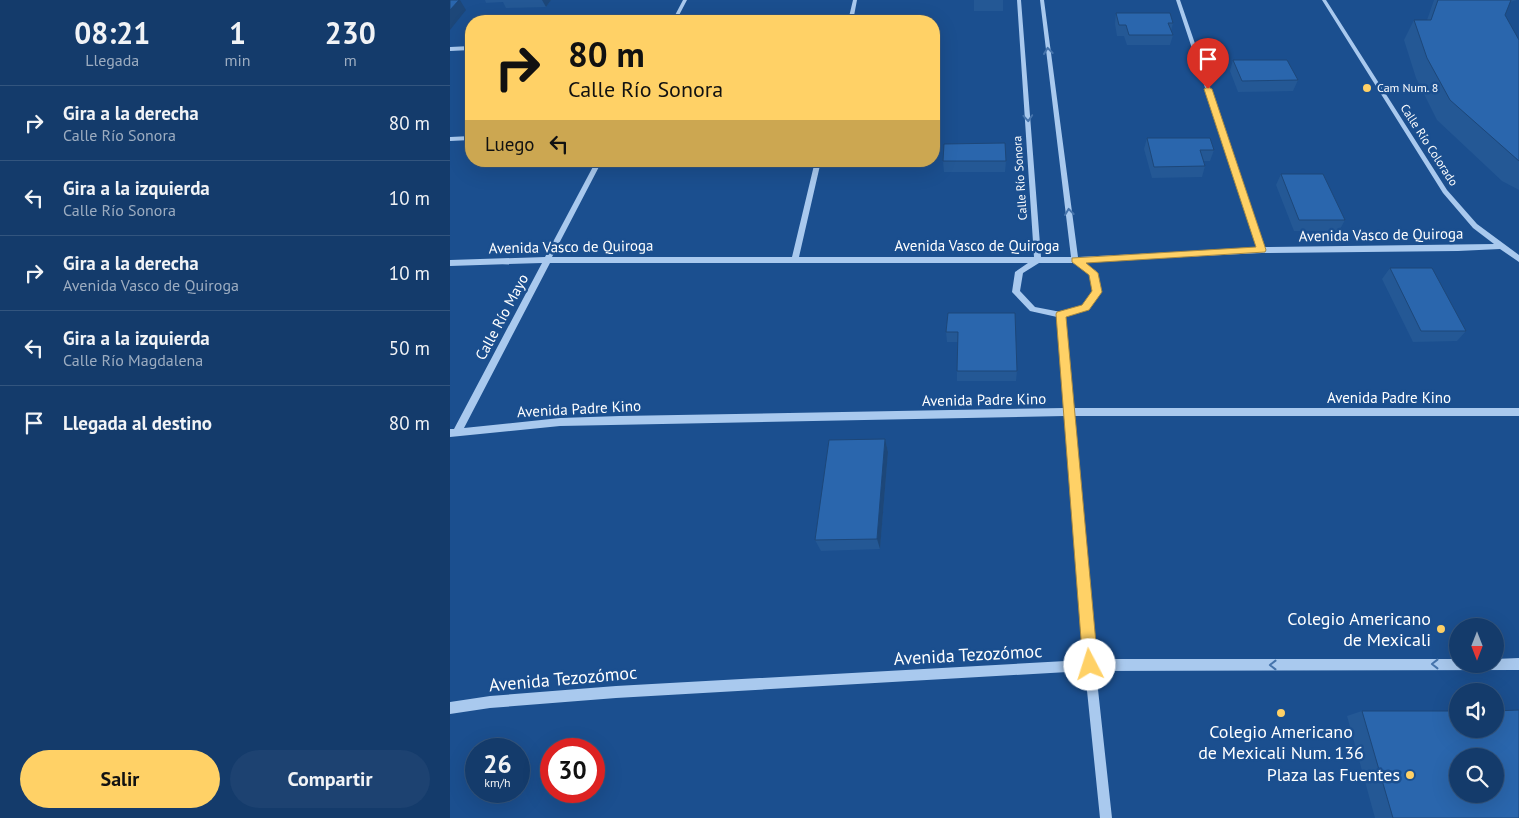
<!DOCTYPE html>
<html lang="es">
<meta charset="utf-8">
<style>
body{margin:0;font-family:"PT Sans",sans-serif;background:#1d4271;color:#f1f3f6;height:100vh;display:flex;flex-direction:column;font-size:19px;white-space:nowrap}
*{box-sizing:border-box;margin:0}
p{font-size:16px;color:#9dadc1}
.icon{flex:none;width:28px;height:28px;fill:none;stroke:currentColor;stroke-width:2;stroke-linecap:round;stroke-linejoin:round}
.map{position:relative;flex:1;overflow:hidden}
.details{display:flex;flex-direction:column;background:#143b6b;width:450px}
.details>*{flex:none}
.hud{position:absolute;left:15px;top:15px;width:475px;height:152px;border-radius:20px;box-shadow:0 5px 20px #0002,0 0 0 1px #33557e;background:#ffd166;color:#111;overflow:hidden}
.needle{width:32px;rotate:180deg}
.tools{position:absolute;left:999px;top:618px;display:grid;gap:10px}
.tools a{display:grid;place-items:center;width:55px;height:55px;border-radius:50%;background:#143b6b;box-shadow:0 5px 20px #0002,0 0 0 1px #33557e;font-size:25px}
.speed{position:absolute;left:15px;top:738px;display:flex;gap:10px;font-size:25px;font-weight:700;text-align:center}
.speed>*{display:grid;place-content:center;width:65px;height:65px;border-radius:50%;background:#143b6b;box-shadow:0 5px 20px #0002,0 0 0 1px #33557e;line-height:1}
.speed small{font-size:12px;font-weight:400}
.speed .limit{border:8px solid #d22;background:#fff;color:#111}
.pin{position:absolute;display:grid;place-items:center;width:42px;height:42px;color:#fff;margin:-51px -21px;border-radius:50% 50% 50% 0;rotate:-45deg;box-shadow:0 0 5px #0007}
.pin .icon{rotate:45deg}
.me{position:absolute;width:55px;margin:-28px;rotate:355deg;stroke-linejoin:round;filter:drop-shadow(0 0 4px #0008)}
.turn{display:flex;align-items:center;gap:18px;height:105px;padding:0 20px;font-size:22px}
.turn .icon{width:65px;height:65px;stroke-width:2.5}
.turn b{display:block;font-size:35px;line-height:42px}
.then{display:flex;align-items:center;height:48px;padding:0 20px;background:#0003;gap:10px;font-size:19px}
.eta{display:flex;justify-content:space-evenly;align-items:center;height:85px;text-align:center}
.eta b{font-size:30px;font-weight:800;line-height:35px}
.primary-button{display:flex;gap:10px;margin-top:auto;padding:10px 20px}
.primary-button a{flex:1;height:58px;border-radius:30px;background:#ffd166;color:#111;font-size:20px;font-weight:800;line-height:58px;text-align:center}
.primary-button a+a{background:#1d4271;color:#f1f3f6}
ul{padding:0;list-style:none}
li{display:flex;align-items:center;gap:15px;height:75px;padding:0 20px;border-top:1px solid #33557e}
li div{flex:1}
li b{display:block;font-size:19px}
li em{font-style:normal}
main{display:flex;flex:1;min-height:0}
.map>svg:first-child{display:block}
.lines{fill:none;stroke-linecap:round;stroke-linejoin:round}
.minor{fill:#a9c9ee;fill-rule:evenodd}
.wall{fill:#245895}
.shaded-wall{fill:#1d4779}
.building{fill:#2a66ad;stroke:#1d4779;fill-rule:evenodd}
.oneway{stroke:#4674ac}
.route{fill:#ffd166;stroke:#a68842}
.poi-dot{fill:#ffd166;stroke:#1b4f8f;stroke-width:2}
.labels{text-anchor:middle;stroke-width:5;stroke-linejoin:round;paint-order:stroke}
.far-poi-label{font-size:12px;fill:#fff;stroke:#1b4f8f;text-anchor:start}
.far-street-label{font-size:12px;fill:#fff;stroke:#1b4f8f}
.street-label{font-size:15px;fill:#fff;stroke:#1b4f8f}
.near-poi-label{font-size:18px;fill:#fff;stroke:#1b4f8f;text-anchor:end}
.near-street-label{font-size:18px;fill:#fff;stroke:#1b4f8f}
</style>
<main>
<section class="details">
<div class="eta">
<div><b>08:21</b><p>Llegada</p></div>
<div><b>1</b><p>min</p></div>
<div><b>230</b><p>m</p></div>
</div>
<ul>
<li><svg class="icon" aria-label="right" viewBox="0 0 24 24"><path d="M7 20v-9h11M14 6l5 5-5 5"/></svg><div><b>Gira a la derecha</b><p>Calle Río Sonora</p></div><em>80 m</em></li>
<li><svg class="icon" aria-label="left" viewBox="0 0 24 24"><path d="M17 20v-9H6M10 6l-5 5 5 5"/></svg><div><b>Gira a la izquierda</b><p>Calle Río Sonora</p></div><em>10 m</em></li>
<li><svg class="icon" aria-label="right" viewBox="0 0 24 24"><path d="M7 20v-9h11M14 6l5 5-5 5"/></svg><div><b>Gira a la derecha</b><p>Avenida Vasco de Quiroga</p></div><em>10 m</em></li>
<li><svg class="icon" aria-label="left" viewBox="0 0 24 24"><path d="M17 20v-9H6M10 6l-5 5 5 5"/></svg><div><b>Gira a la izquierda</b><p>Calle Río Magdalena</p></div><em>50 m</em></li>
<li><svg class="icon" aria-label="arrive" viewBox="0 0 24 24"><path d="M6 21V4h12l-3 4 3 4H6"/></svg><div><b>Llegada al destino</b></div><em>80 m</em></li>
</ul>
<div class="primary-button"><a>Salir</a><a>Compartir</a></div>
</section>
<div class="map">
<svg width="1069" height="818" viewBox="0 0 1069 818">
<rect width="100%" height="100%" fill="#1b4f8f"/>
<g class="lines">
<path class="minor" d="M233,0H237L226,21H222Z
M403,0H407L403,21H398Z
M567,0H571L591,257H621L590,0H594L628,257L808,248L726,0H730L815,247L1044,244L1023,228L993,193L872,0H876L997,190L1027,224L1069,255V262L1050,249L1008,251L812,253L633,262L646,271L651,292L638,310L615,317L623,408H1069V416H624L645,659H1008V664H1045V659L1069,658V670L646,671L662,818H650L635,671L166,698L40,708L0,714V702L40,696L166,686L634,660L615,416L110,426L0,437V429H4L92,263L0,266V260L95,257L146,161H152L102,257H342L365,161H371L349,257H584ZM100,263H578L565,272L562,292L580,311L607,317L614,408L170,416L110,418L14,428ZM589,263H623L640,274L643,292L632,306L611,312L585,307L570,291L573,273Z
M21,46V50L0,51V47Z
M21,136V140L0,141V137Z"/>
</g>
<path class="wall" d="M35,0H101L96,7L56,8L53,2L36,3Z
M524,0H553V11H524Z
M984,0H1067L1060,2L1055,15L1069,40V190L1052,181L987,120L966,78L954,40L964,20H977Z
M666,13L723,23L721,31L723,35L720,45H677L674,36H667L665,24Z
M783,60L848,80L843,91L788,92L780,71Z
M697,138L764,150L760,161H754L755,166L752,177L702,178L694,149Z
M493,161H556L555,172H494Z
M831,174L895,220L889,231H844L826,185Z
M940,268L1016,331L1007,341L963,342L932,279Z
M498,313L567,371L566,381H507V371L508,342H497L496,332Z
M435,439L438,452L430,549L371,551L365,540Z
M912,711L1069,818H925L897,716Z"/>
<path class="shaded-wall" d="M9,0H10L16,10L0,30V10Z
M92,0H101L96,7Z
M435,439L438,452L430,549L427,539Z"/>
<path class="building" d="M0,0H9L0,10Z
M988,0H1061L1055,15L1069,40V161L1000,100L977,58L964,20H981Z
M666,13H720L723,23H718L723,35H679L676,25H669Z
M783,60H837L848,80L792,81Z
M697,138H760L764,150H750L755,166L704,167Z
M555,143L556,161H493L494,144Z
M831,174H873L895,220H849Z
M940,268H982L1016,331H971Z
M498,313H565L567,371H507L508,332H496Z
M435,439L427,539L365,540L379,440Z
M1069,710V818H943L912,711H1008V729H1045V711ZM1008,756H1045V794H1008Z"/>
<defs><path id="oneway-chevron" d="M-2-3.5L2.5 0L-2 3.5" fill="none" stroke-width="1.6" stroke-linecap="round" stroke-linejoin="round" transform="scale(1.25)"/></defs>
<g class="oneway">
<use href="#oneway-chevron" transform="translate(598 51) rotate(-97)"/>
<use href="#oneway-chevron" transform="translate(578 118) rotate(86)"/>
<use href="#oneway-chevron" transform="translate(619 212) rotate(-97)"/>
<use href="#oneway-chevron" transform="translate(985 664) rotate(180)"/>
<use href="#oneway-chevron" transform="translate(823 665) rotate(180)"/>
</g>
<path class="route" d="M758,87L762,89L816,250L815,252L636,263L648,273L652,292L639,310L616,317L648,665L646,670L640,672L635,670L633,665L606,314L607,312L632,305L642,291L639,275L622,262V258L806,247L754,89Z"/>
<g class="poi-dot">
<circle cx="917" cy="88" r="5"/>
<circle cx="991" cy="629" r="5"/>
<circle cx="831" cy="713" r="5"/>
<circle cx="960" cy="775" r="5"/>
</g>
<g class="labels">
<g class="far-poi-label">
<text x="927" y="92">Cam Num. 8</text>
</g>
<g class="far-street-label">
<text transform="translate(979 145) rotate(57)" y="4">Calle Río Colorado</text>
<text transform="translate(570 178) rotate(-94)" y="4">Calle Río Sonora</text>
</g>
<g class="street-label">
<text transform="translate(931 235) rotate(-1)" y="5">Avenida Vasco de Quiroga</text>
<text x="527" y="251">Avenida Vasco de Quiroga</text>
<text transform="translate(121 247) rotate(-1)" y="5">Avenida Vasco de Quiroga</text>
<text transform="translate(52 317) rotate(-62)" y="5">Calle Río Mayo</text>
<text x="939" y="403">Avenida Padre Kino</text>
<text transform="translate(534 400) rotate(-1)" y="5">Avenida Padre Kino</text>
<text transform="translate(129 409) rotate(-3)" y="5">Avenida Padre Kino</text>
</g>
<g class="near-poi-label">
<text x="981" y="625">Colegio Americano<tspan x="981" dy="21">de Mexicali</tspan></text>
<text x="831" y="738" text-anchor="middle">Colegio Americano<tspan x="831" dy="21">de Mexicali Num. 136</tspan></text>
<text x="950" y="781">Plaza las Fuentes</text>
</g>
<g class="near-street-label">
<text transform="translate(518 655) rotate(-3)" y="6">Avenida Tezozómoc</text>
<text transform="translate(113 679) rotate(-5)" y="6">Avenida Tezozómoc</text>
</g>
</g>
</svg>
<div class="tools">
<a><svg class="needle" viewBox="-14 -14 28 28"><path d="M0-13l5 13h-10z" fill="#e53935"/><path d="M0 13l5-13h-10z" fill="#9dadc1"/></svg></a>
<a><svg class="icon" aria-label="sound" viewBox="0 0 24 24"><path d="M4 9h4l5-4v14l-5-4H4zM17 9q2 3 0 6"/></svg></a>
<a><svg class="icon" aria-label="search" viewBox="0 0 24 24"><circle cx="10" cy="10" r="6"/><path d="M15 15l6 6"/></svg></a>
</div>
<div class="speed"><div>26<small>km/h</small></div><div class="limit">30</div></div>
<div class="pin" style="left:758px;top:89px;background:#d93025"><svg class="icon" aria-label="arrive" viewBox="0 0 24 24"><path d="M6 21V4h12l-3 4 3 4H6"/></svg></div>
<svg class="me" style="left:640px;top:665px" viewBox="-20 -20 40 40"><circle r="19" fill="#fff"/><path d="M0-13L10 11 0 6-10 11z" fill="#ffd166"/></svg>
<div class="hud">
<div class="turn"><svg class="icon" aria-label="right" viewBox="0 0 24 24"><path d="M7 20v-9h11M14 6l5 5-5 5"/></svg><div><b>80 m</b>Calle Río Sonora</div></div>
<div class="then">Luego<svg class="icon" aria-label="left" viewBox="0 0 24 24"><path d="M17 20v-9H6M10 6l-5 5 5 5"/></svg></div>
</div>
</div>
</main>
